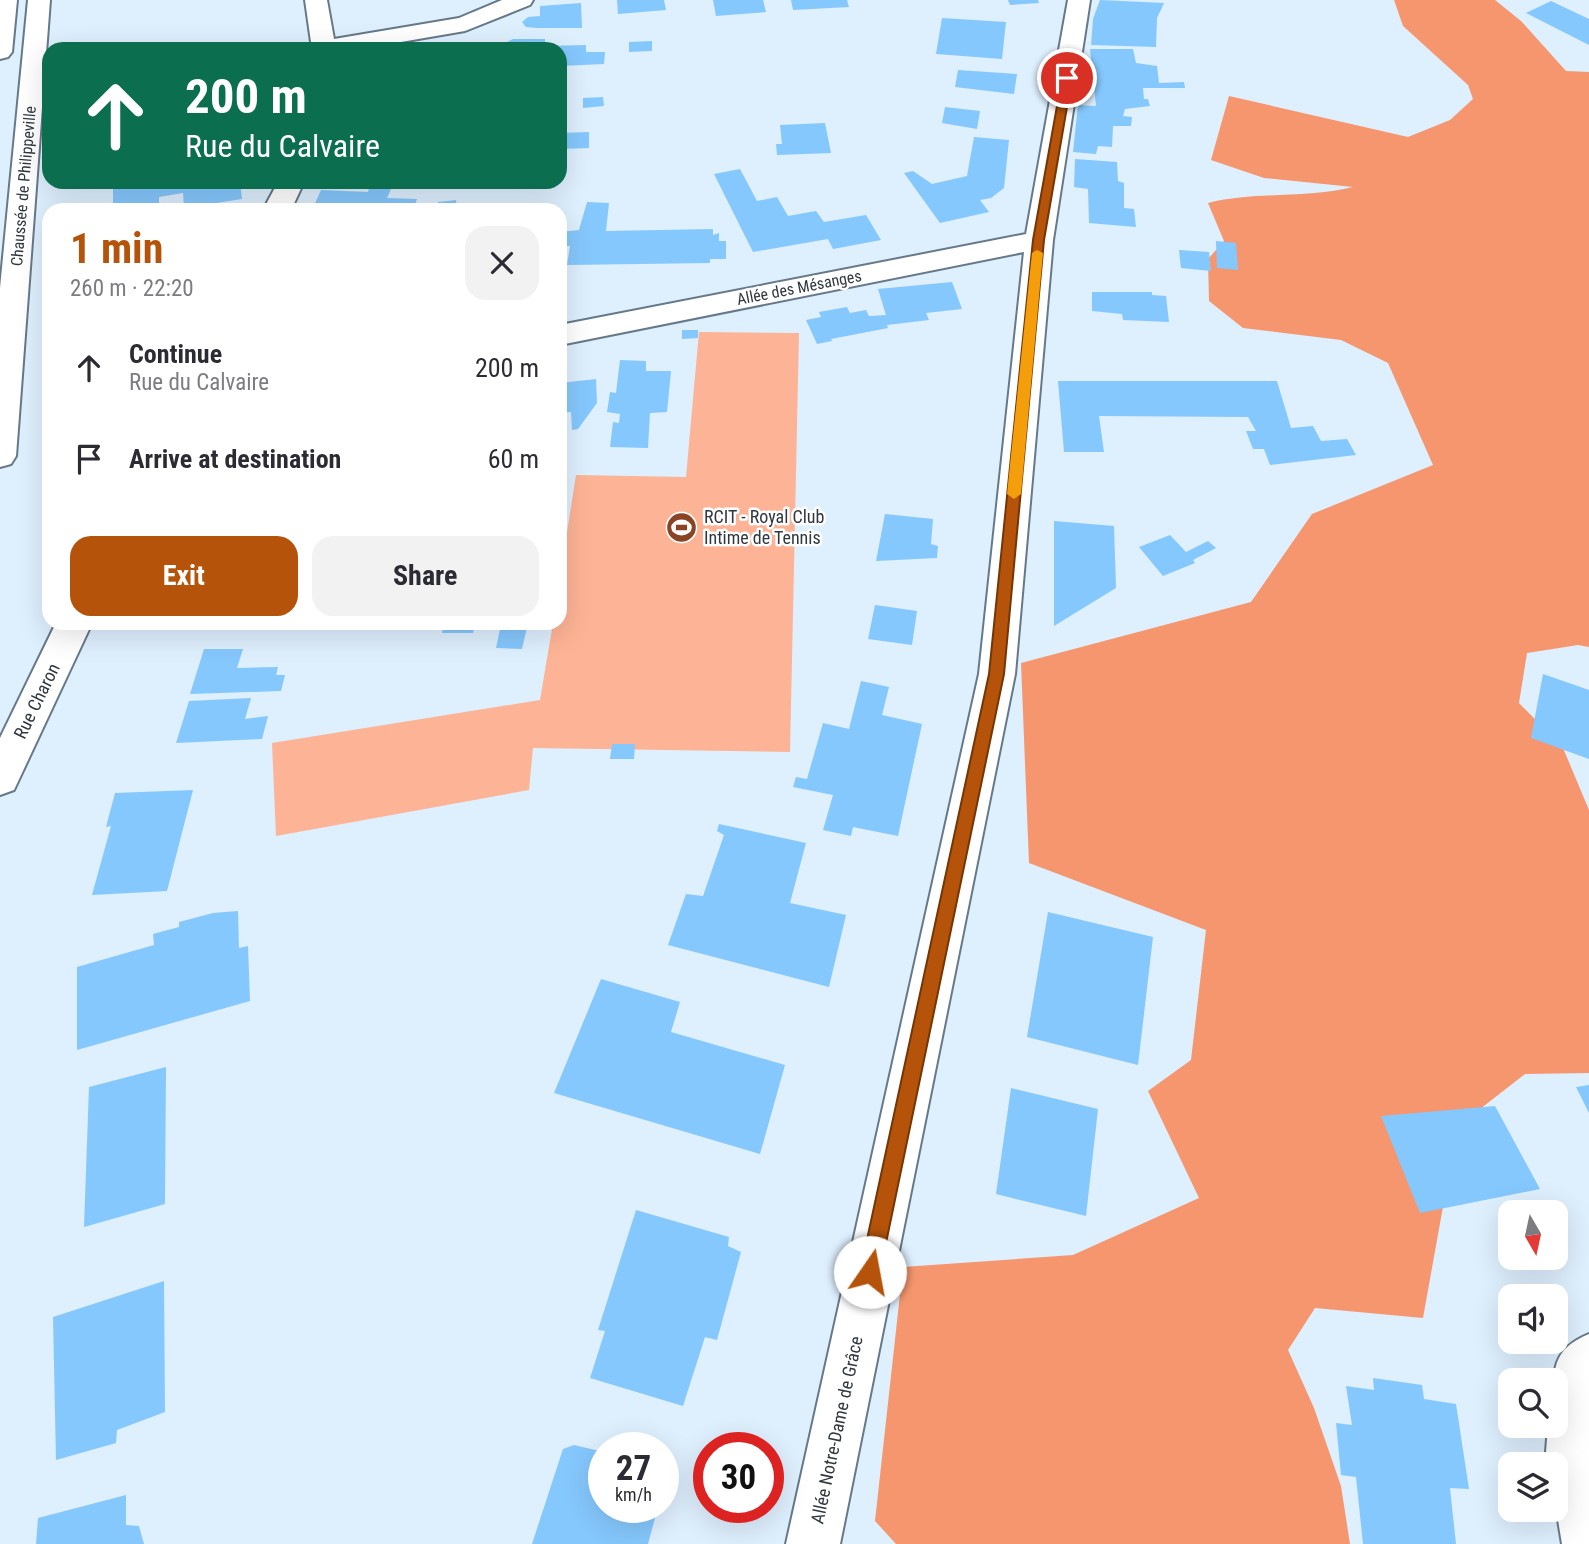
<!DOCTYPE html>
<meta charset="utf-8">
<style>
body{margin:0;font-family:"Roboto Condensed",sans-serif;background:#f2f2f3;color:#2b2b33;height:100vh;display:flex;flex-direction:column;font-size:26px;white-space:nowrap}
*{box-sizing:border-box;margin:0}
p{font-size:23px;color:#7c7c81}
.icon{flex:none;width:38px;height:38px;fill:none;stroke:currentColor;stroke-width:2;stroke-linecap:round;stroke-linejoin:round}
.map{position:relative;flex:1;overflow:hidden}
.sheet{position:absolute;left:42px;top:203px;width:525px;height:427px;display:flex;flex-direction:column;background:#fff;border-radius:21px;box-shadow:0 7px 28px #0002}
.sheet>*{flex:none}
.hud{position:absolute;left:42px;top:42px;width:525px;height:147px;border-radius:21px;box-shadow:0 7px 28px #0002;background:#0b6e4f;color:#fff;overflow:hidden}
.needle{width:46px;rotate:171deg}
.fabs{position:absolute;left:1498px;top:1200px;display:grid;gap:14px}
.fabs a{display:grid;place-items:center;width:70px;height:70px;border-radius:14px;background:#fff;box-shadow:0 7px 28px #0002;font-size:35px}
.speed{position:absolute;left:588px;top:1432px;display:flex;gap:14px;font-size:35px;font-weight:700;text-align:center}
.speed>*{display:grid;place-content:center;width:91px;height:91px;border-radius:50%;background:#fff;box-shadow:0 7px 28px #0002;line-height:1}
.speed small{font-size:18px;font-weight:400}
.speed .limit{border:10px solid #d22;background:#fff;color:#111}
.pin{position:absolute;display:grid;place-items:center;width:60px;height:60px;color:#fff;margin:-30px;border:4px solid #fff;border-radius:50%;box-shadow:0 2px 7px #0007}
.me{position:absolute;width:77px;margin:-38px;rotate:12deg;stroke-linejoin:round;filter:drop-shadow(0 0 5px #0008)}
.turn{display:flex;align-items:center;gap:24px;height:147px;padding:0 28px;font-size:32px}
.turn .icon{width:91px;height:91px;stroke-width:2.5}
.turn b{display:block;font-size:49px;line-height:60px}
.round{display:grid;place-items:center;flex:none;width:74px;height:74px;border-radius:21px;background:#f2f2f3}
.summary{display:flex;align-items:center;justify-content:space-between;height:119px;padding:0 28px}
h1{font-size:42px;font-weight:700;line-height:52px;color:#b45309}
.button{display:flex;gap:14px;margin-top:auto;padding:14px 28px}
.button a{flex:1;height:80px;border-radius:21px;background:#b45309;color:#fff;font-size:28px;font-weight:700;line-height:80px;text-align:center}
.button a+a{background:#f2f2f3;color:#2b2b33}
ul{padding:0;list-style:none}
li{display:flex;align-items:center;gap:21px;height:91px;padding:0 28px}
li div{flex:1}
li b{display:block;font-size:26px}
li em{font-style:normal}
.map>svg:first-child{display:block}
.green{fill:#fdb395}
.forest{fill:#f5966e}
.building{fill:#85c8fd}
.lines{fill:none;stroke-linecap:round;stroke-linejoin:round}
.minor-casing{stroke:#66798a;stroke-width:4}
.major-casing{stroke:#66798a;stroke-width:4}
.minor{fill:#fff;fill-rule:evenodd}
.major{fill:#fff;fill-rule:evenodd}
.route{fill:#b45309;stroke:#753606;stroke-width:2}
.slow{fill:#f59e0b}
.labels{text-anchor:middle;stroke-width:5;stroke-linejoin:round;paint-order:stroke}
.far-street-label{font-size:16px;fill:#30383f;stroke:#fff}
.poi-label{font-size:18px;fill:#30383f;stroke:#fff;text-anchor:start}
.street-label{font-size:18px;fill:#30383f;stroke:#fff}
</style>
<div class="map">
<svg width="1589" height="1544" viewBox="0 0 1589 1544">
<rect width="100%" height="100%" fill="#deeffe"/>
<path class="green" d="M699,332L799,333L790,752L533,748L529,790L276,836L272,743L540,700L553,623H560V577L576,475L686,477Z"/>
<path class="forest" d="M1394,0H1495L1521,21L1566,71L1589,72V647L1578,645L1527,653L1519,703L1563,748L1589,810V1073L1525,1074L1471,1116L1444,1201L1423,1318L1315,1308L1288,1350L1314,1408L1341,1486L1350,1544H896L875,1521L903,1267L1073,1255L1199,1198L1148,1091L1191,1060L1206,930L1029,863L1021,663L1251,602L1312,514L1433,465L1388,363L1341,340L1243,328L1209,301L1208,259L1224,241L1208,203C1256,191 1305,199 1353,187L1264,178L1211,160L1229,96L1408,137L1450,120L1473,99L1468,85L1403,26Z"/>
<path class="building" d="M617,0H664L666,10L618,14Z
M713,0H763L766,12L716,16Z
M791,0H847L849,7L793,10Z
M1008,0H1038L1039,3L1010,5Z
M1100,0L1164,3L1157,18L1156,47L1091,45L1093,19Z
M1551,1L1589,19V45L1526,13Z
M581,3L582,28H537L526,27L522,22L528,17L540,16V6Z
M942,18L1006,22L1002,59L936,54Z
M513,39H545V46L586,45V52H605L604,64L560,66V49H428L435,43L503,44Z
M652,41V51L629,52V42Z
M1090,49H1133L1136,63L1157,66L1159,83L1184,82L1185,88H1143L1144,99H1148L1150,106L1125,109L1123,116L1132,117L1131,126H1113L1112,147L1098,146L1096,154L1073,152L1078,105L1096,106Z
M958,70L1017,74L1014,94L955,87Z
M603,97L604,106L583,108V98Z
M945,107L980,111L977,129L942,123Z
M825,123L831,153L777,155L776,144H782L780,125Z
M589,132V148L560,149V133Z
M974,137L1009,140L1004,188L991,198L980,200L989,212L940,223L904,173L913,171L932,184L967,176Z
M1075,159L1117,162L1118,181L1124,183V208L1134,209L1136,227L1089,223L1088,189L1074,187Z
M740,169L757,201L777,197L788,216L816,211L824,222L866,215L881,240L833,249L828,239L753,252L714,174Z
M135,182H240L242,199L184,208L183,193L159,197V210H113V186Z
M369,188L391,189L387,198L417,199L413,210H312L321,190L368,192Z
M456,200L457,210H414V207L438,205V202Z
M587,202L609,203L606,231L713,229V235L719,233V241H726V259H710V263L567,265L570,246H560V232L579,230Z
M1216,241L1236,243L1238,270L1217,268Z
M1179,250L1209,252L1211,271L1181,268Z
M952,282L962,309L926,313L929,320L887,325L888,328L831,339L832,341L817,344L806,320L821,317L819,312L847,307L850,313L866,310L869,316L886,315L878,289Z
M1092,292H1152V295L1166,296L1169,322L1123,320L1122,314L1092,311Z
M682,330H698V338L682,339Z
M620,360L646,361V371H671L667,412L650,413L648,448L610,447L613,422L619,423L620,414L607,412L610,392L616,393Z
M596,379L597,403L578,429L572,430L571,412L560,413V383Z
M1058,381H1277L1291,428L1313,426L1321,441L1347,439L1356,455L1270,465L1264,449H1253L1246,431H1256L1248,417L1099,416L1104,452H1064Z
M885,514L933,519L931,544L938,546L937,558L876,561Z
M1054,521L1114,526L1116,588L1054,626Z
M1170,535L1186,552L1208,541L1216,548L1193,560L1195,563L1163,576L1139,547Z
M875,605L917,611L912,645L868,639Z
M444,623H528L522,649L496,648L500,629H474L473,633H442Z
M204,649H243L237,668L278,667L276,675H285L281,691L190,694Z
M1543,674L1589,690V759L1531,738Z
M861,681L889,687L882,715L922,724L898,836L853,827L851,836L823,830L833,795L793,787L796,777L807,779L823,723L849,729Z
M251,698L245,719L268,716L262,739L176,743L189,701Z
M612,744H635L634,759H610Z
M193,790L167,891L92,895L111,826L106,827L115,793Z
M719,824L806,843L790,903L846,915L829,987L668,945L686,894L703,896L724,835L717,831Z
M238,911L239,948L248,946L250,1001L77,1050V967L154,945L153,934L179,927V922L213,913Z
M1048,912L1153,937L1138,1065L1027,1037Z
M601,979L680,1002L671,1032L785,1065L760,1154L554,1093Z
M166,1067L165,1204L84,1227L89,1087Z
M1589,1085V1113L1576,1087Z
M1011,1088L1098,1109L1086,1216L996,1194Z
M1495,1106L1540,1189L1420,1213L1381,1116Z
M636,1210L729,1237L728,1246L741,1252L717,1340L705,1337L683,1406L590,1378L605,1331L598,1330Z
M164,1281L165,1412L117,1430L116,1443L56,1460L53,1317Z
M1373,1378L1422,1385L1424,1399L1456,1404L1469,1489L1450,1488L1456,1544H1363L1356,1477L1341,1475L1336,1423L1352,1425L1346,1386L1374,1390Z
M574,1445L604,1452V1507H658L648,1544H532L563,1449Z
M126,1495V1525L139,1526L144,1544H36L38,1518Z"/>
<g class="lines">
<defs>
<path id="minor" d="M305,0H327L334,39L459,18L502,0H533L530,5L465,31L360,49H312Z
M1068,0H1090L1053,240L1015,674L840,1544H786L979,674L1024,252L560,345V325L1026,234Z
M278,182H304L291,210H263Z
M56,623H92L14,790L0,795V738Z
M1589,1334V1544H1562L1556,1508V1465H1548L1546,1452L1548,1426H1556C1556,1384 1542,1353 1589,1334Z"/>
<path id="major" d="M0,0H17L12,52L8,57L0,59Z
M28,0H50L16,456L11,464L0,467V288Z"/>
</defs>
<use href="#minor" class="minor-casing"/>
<use href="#major" class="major-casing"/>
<use href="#minor" class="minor"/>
<use href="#major" class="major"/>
</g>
<path class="route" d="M1067,75L1072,78L1044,240L1004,674L880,1272L877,1279L870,1282L863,1279L860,1272L989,674L1033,240L1062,78Z"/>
<path class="slow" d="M1037,250L1043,253L1021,494L1014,499L1007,494L1032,253Z"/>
<defs>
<symbol id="stadium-disc" viewBox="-11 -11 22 22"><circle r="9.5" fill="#8b4323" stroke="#fff"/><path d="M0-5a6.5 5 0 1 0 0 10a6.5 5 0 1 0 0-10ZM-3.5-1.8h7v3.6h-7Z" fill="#fff"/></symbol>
</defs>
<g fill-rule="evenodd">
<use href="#stadium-disc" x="664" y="510" width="35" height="35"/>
</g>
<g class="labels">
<g class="far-street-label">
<text transform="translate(23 186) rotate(-85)" y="6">Chaussée de Philippeville</text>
<text transform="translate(799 287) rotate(-11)" y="6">Allée des Mésanges</text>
</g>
<g class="poi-label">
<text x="704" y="523">RCIT - Royal Club<tspan x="704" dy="21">Intime de Tennis</tspan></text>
</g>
<g class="street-label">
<text transform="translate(37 701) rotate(-64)" y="6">Rue Charon</text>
<text transform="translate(837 1430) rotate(-78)" y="6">Allée Notre-Dame de Grâce</text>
</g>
</g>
</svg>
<div class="fabs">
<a><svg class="needle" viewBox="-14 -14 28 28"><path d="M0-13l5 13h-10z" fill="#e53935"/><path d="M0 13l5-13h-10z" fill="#7c7c81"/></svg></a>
<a><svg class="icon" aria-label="sound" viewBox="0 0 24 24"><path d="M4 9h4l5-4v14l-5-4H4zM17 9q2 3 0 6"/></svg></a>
<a><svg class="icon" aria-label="search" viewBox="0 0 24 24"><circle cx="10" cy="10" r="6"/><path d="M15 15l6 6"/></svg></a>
<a><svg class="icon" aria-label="layers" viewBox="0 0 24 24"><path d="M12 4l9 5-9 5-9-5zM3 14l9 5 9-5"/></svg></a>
</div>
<div class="speed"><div>27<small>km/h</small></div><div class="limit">30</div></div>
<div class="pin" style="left:1067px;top:78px;background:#d93025"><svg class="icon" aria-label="arrive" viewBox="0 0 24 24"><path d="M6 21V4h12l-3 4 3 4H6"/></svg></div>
<svg class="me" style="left:870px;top:1272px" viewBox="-20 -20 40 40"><circle r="19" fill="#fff"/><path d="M0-13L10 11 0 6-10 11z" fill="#b45309"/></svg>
<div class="hud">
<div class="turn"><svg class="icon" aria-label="ahead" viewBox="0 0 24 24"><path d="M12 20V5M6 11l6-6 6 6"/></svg><div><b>200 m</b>Rue du Calvaire</div></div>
</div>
<section class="sheet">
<div class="summary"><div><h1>1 min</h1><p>260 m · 22:20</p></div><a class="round"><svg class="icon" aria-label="close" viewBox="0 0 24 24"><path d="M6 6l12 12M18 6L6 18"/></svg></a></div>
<ul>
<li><svg class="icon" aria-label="ahead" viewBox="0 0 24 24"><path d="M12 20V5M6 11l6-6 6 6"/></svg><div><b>Continue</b><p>Rue du Calvaire</p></div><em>200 m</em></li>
<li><svg class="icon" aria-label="arrive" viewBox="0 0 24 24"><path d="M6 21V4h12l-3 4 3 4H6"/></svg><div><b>Arrive at destination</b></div><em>60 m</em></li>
</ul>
<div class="button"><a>Exit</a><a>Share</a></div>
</section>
</div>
